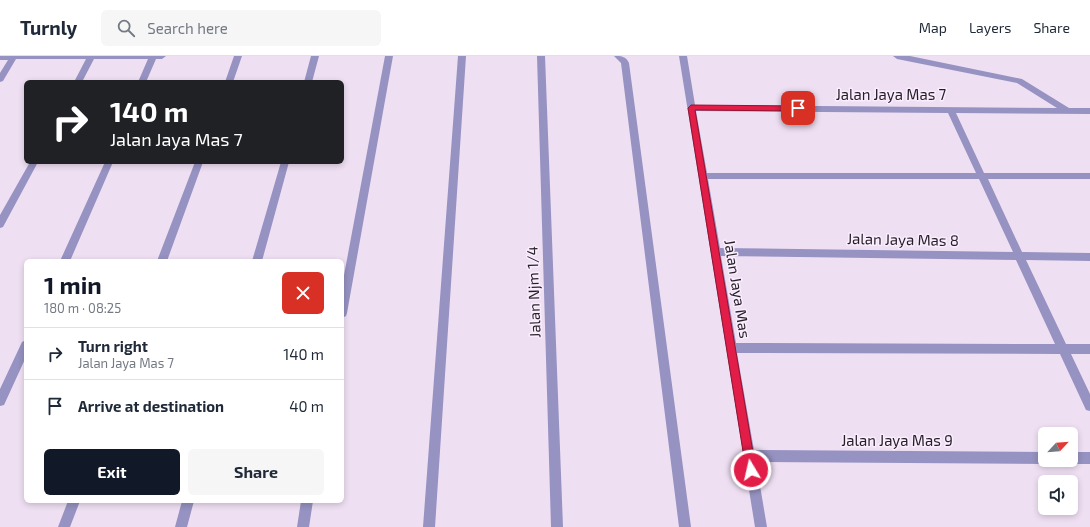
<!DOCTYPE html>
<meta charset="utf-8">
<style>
body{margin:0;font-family:"Exo 2",sans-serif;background:#f6f6f7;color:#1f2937;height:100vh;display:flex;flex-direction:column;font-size:15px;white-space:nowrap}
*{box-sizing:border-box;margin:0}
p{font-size:13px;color:#747a83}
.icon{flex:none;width:22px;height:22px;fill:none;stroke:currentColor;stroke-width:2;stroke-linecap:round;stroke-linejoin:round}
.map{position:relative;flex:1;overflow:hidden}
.details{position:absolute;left:24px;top:203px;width:320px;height:244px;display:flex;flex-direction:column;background:#fff;border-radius:6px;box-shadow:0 2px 6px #0003}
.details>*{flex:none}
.banner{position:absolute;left:24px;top:24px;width:320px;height:84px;border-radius:6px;box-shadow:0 2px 6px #0003;background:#202124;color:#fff;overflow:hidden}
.needle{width:26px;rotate:64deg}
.fabs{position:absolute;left:1038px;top:371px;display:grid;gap:8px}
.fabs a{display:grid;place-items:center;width:40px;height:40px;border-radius:6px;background:#fff;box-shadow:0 2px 6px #0003;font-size:20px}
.pin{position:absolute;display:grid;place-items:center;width:34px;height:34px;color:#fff;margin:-17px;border-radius:8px;box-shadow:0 2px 6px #0006}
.me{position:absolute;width:44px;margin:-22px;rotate:351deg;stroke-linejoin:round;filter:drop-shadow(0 0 3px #0008)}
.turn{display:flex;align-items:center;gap:14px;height:84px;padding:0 20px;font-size:18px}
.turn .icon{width:52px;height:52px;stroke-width:2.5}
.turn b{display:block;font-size:28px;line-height:34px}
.round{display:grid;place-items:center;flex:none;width:42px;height:42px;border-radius:6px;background:#f6f6f7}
.head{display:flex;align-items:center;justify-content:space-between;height:68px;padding:0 20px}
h1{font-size:24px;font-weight:700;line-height:30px;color:#111827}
.primary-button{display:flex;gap:8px;margin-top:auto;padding:8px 20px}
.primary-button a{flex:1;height:46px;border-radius:6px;background:#111827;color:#fff;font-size:16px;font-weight:700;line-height:46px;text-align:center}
.primary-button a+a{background:#f6f6f7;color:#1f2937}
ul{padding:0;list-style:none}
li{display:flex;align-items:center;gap:12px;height:52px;padding:0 20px;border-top:1px solid #e0e1e3}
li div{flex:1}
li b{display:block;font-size:15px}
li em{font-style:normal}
header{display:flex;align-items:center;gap:24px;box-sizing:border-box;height:56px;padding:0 20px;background:#fff;border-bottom:1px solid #e0e1e3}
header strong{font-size:19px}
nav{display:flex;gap:22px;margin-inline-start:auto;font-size:14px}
.search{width:280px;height:36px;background:#f6f6f7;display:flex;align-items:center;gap:10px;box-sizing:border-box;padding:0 14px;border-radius:6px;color:#747a83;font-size:15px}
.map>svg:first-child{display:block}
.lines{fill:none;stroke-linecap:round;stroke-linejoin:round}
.minor{fill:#9692c1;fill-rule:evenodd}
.route{fill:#e11d48;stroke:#92132f}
.labels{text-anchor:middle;stroke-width:3;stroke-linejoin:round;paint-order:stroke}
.street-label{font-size:15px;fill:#251f26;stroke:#faedfe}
</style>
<header>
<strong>Turnly</strong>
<div class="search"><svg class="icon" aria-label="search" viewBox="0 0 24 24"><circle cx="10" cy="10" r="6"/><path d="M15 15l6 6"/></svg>Search here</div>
<nav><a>Map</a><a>Layers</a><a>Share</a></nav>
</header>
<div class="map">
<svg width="1090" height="471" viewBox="0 0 1090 471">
<rect width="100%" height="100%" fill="#efdff3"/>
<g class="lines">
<path class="minor" d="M0,0H166L162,3H156L146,26H138L148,3H94L82,26H74L86,3H16L3,25L0,26V17L8,4H0Z
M234,0H242L233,26H225Z
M311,0H319L312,26H304Z
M385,0H393L347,257L346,260L342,262V230Z
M458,0H466L435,471H423Z
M537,0H545L563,471H551Z
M614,0C621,0 626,0 629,7L691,471H679L621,7Z
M679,0H687L695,49L1057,52L1017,27L897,3L893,0H910L1022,23L1069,52H1090V58L956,57L984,117H1090V123H988L1022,196L1090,197V205L1026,204L1066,288H1090V298H1071L1090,338V355L1086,354L1060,298L737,297L754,394L1045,396V404H1050L1049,406L1045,408L756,406L767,471H755ZM696,55L948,57L976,117H707ZM708,123H979L1013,196L720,192ZM721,200L1016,204L1055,288L736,287Z
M30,106H38L3,171L0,172V159Z
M105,106H113L70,205H60Z
M195,106H203L167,205H157Z
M281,106H289L262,205H252Z
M26,284V301L4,349L0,350V333L22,286Z
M1071,396H1090V408H1071L1067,406L1066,404H1071Z
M68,445H80L70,471H58Z
M182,445H194L187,471H175Z
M301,445H313L309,471H297Z"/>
</g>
<path class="route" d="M691,49L798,50L801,52L798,55L695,54L756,414L755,418L751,419L747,418L746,414L688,52Z"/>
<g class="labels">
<g class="street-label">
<text x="891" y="44">Jalan Jaya Mas 7</text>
<text transform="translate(903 184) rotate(1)" y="5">Jalan Jaya Mas 8</text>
<text transform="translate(737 233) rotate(81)" y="5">Jalan Jaya Mas</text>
<text transform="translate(534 236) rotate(-92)" y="5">Jalan Njm 1/4</text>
<text x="897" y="390">Jalan Jaya Mas 9</text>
</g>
</g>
</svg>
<div class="fabs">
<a><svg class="needle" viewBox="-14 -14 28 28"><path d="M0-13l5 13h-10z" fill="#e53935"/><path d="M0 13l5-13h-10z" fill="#747a83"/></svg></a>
<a><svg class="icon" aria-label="sound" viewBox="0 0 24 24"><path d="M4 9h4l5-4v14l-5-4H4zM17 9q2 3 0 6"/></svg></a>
</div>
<div class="pin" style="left:798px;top:52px;background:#d93025"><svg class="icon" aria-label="arrive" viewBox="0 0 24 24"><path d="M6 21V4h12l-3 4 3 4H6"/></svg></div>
<svg class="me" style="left:751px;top:414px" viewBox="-20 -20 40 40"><circle r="17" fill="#e11d48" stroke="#fff" stroke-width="3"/><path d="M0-11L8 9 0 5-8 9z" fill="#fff"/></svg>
<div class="banner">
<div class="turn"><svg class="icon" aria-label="right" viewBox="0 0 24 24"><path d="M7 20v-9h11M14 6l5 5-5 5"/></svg><div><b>140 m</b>Jalan Jaya Mas 7</div></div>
</div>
<section class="details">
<div class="head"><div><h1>1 min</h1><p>180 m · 08:25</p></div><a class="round" style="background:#d93025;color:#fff"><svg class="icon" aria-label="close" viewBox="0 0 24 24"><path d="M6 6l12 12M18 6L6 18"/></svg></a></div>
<ul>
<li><svg class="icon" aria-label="right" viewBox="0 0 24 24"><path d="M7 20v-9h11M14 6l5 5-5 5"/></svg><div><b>Turn right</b><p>Jalan Jaya Mas 7</p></div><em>140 m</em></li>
<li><svg class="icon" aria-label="arrive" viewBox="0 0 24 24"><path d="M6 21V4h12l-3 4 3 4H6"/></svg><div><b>Arrive at destination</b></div><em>40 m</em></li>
</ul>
<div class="primary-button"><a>Exit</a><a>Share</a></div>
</section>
</div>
